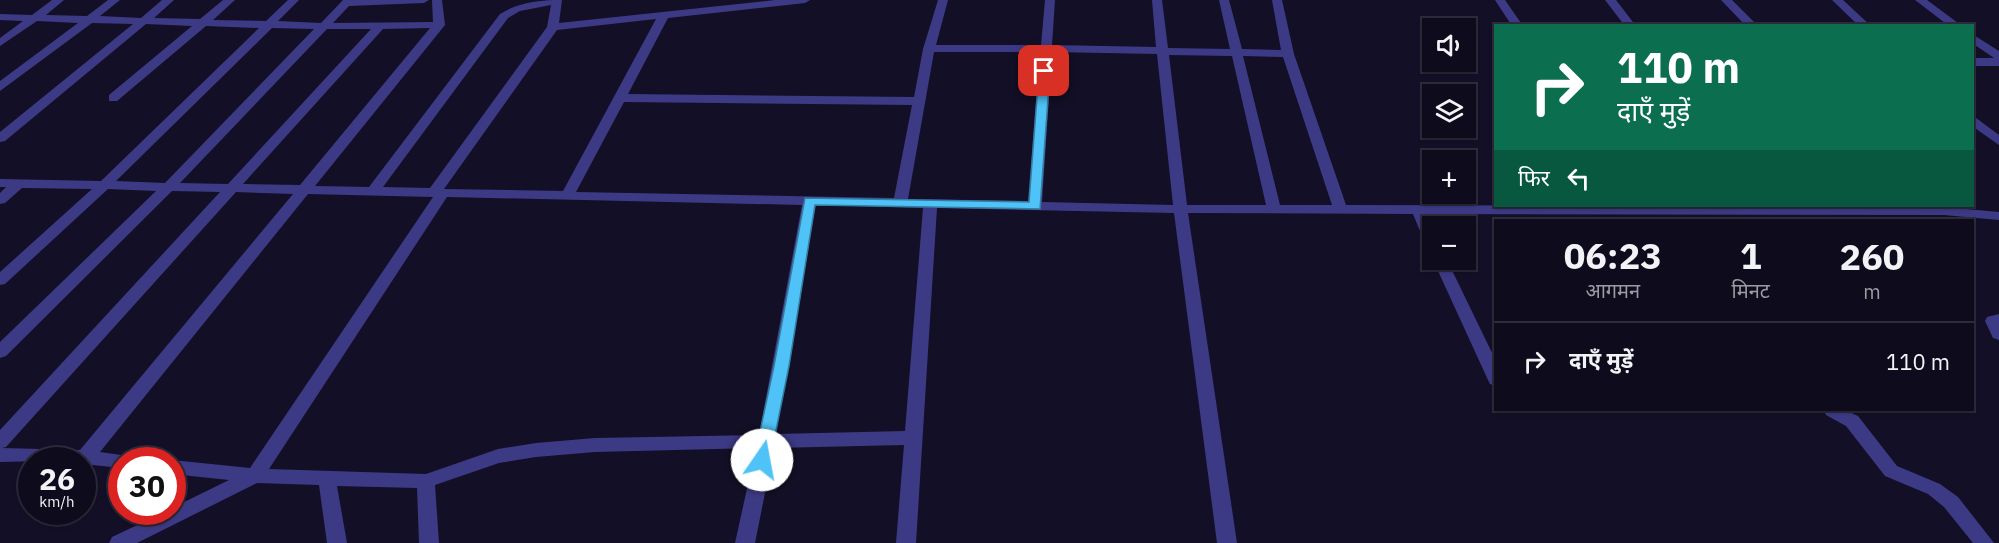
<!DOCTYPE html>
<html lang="hi">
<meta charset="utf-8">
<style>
body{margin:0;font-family:"IBM Plex Sans","Noto Sans Devanagari",sans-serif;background:#171425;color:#f1f3f6;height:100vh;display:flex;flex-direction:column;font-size:22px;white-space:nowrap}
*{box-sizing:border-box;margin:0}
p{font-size:20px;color:#9b9ba3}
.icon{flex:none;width:33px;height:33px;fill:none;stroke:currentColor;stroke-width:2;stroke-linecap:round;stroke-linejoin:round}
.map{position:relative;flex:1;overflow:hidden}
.side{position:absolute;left:1494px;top:219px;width:480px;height:192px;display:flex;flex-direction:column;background:#0e0b1c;border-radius:0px;box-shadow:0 2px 4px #0004,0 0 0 2px #2e2b3b}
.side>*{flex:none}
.guide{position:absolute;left:1494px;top:24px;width:480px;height:183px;border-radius:0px;box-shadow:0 2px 4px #0004,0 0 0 2px #2e2b3b;background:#0b6e4f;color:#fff;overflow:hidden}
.controls{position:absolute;left:1422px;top:18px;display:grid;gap:12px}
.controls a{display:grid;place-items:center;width:54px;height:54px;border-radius:0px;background:#0e0b1c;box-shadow:0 2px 4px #0004,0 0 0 2px #2e2b3b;font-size:30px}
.speed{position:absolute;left:18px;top:447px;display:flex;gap:12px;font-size:30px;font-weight:700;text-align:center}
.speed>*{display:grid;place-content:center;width:78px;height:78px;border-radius:50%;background:#0e0b1c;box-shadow:0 2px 4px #0004,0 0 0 2px #2e2b3b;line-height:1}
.speed small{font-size:15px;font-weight:400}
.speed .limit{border:9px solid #d22;background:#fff;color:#111}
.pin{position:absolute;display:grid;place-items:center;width:51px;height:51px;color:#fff;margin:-26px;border-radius:12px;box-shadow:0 3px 9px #0006}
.me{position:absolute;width:66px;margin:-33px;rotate:12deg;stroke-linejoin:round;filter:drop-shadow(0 0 4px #0008)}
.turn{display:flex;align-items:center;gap:21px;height:126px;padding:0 24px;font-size:27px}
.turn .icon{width:78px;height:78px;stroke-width:2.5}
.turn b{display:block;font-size:42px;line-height:51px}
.then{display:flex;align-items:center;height:57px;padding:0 24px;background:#0003;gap:12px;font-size:22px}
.eta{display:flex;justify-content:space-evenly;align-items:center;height:102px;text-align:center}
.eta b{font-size:36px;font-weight:700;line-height:42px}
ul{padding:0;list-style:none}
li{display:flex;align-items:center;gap:18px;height:78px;padding:0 24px;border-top:2px solid #2e2b3b}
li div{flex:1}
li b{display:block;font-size:22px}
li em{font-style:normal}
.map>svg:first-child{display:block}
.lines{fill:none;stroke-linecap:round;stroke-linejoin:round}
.minor{fill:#3d3a85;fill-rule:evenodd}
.route{fill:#4fc3f7;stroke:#337fa1;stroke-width:1.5}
</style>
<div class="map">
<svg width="1999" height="543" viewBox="0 0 1999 543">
<rect width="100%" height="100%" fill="#130f26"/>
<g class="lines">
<path class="minor" d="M52,0H64L46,15L87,16L108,0H120L100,16L141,18L162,0H174L154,18L200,19L223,0H235L213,20L266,21L288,0H299L278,21L321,23L343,0H429L424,3L349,6L333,23L433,22L432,0H442L445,25L315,186L369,187L500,14C519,2 540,0 562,0L559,23L775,0H810L805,3L668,18L628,94L914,97L923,49L938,0H948L936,45H1041L1045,0H1055L1052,45L1156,47L1152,0H1162L1168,48L1230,49L1219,0H1229L1242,49L1281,50L1272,0H1282L1294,54L1346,205L1944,207L1999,212V220L1944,215L1427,214L1432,227V248L1425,243L1413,214L1188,213L1237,543H1217L1174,213L937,208L916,543H896L904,445L774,448L755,543H735L756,448L595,452L536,457L499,463L435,485L439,543H419L417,488L337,486L347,543H327L319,485L257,483L137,543H109L112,537L165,512H172V508L229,480L172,474V460H170H172L250,468L433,197L308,194L100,452L128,456L131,460H122V468L82,464V460L0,462V430L220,192L172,191L6,356L0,358V342L156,191L108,189L5,284L0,285V272L92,189L22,188L5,203L0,204V193L6,187H0V179L101,181L259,28L206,26L117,101H109V95L192,26L146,24L5,141L0,142V132L133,24L92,23L0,91V81L78,23L37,21L0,46V38L23,21L0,20V14L32,15ZM551,5L547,27L430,188L383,187L508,18L520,11ZM656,19L563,191L444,189L557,30ZM272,28L314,29L165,183L116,181ZM430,28L300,185L243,184L383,29ZM327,29H371L228,184L180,183ZM934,52H1040L1028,201L908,199ZM1052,52L1157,54L1173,205L1042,202ZM1169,55L1232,56L1266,205H1187ZM1243,56L1283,57L1332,205H1280ZM624,102L912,105L894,198L576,192ZM236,192L293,194L80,450L2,448L6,447ZM447,197L802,205L759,435L595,438L536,443L498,449L426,474L269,469ZM816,205L923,208L905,431L776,434Z
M1495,0H1505L1523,26H1512Z
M1605,0H1616L1636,26H1625Z
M1721,0H1732L1758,26H1746Z
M1832,0H1843L1871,26H1859Z
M1915,0H1927L1962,26H1949Z
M1972,34L1999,51V66H1972V58H1994L1972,43Z
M1972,115L1999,135V145L1972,126Z
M1433,260H1447L1496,361V386L1490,384L1488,380Z
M1999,314V340L1993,338L1985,321L1987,317Z
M1823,410H1845L1858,416L1897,466L1940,484L1958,497L1994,543H1973L1944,507L1928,494L1885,476L1846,426L1826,415Z"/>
</g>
<path class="route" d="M1044,68L1050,71L1040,209L815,205L789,366L770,460L762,467L756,465L754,460L774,366L805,198L1029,202L1039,71Z"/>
</svg>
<div class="controls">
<a><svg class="icon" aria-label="sound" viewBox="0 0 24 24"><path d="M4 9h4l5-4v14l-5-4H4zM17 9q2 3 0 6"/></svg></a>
<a><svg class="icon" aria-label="layers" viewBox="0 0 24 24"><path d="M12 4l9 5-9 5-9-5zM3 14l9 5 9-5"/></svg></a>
<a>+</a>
<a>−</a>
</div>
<div class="speed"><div>26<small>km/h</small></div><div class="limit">30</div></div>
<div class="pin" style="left:1044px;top:71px;background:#d93025"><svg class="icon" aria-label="arrive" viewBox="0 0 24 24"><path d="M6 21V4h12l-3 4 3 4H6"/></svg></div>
<svg class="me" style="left:762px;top:460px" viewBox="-20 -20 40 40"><circle r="19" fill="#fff"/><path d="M0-13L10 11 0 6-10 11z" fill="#4fc3f7"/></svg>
<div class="guide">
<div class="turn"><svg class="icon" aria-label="right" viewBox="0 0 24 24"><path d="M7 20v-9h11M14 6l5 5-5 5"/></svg><div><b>110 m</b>दाएँ मुड़ें</div></div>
<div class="then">फिर<svg class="icon" aria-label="left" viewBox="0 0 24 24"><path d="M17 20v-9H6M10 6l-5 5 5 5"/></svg></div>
</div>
<section class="side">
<div class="eta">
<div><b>06:23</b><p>आगमन</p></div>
<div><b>1</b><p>मिनट</p></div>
<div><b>260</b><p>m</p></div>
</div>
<ul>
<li><svg class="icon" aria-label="right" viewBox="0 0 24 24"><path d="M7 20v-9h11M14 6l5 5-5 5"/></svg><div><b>दाएँ मुड़ें</b></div><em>110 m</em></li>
</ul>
</section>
</div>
